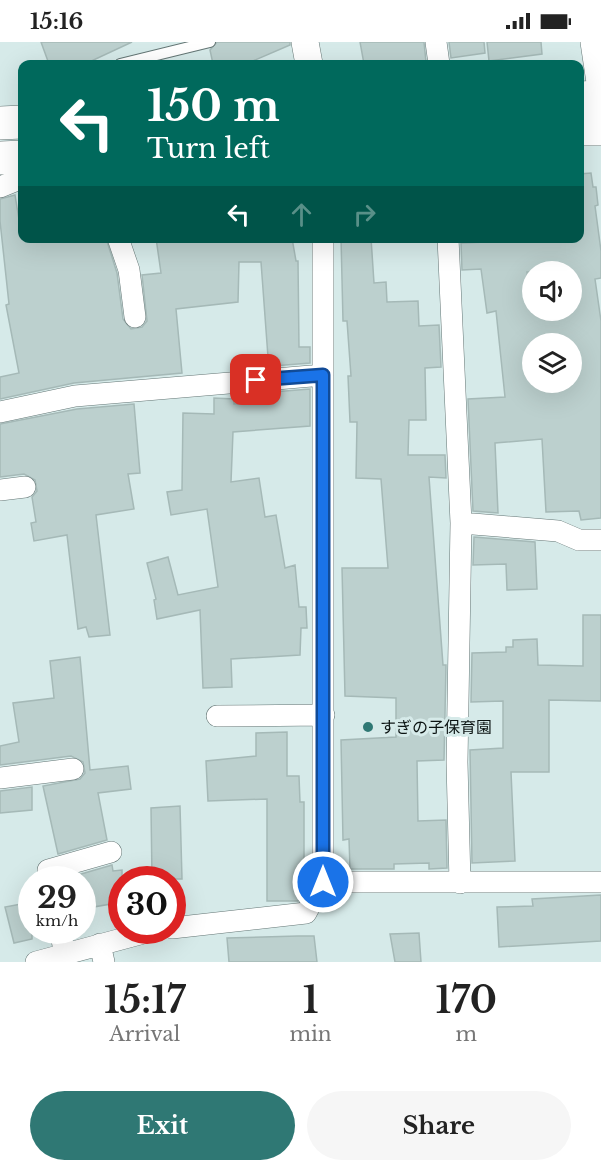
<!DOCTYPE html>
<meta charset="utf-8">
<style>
body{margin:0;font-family:"Libre Baskerville","Noto Sans JP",serif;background:#f6f6f6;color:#222;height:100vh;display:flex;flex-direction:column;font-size:22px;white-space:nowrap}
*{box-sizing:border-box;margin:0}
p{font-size:20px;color:#767676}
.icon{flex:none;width:33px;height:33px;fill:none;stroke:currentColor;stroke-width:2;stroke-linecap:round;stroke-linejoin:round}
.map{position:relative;height:920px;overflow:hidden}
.side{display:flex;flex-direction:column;background:#fff;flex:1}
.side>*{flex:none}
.top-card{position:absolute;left:18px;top:18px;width:566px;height:183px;border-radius:12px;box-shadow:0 6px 24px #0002;background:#00695c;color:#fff;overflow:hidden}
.buttons{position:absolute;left:522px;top:219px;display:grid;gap:12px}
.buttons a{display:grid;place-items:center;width:60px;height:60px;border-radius:50%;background:#fff;box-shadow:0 6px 24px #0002;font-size:30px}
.speed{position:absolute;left:18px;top:824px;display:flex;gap:12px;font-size:30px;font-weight:700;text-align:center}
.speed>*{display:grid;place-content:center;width:78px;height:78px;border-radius:50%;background:#fff;box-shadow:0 6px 24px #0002;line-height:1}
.speed small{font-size:15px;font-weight:400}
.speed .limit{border:9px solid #d22;background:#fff;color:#111}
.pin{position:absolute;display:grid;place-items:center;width:51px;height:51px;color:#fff;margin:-26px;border-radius:12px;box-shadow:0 3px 9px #0006}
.me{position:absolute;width:66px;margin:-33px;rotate:0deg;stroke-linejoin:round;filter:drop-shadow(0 0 4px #0008)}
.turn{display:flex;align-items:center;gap:21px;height:126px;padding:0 30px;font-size:27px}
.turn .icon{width:78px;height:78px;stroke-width:2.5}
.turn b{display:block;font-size:42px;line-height:51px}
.lanes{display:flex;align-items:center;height:57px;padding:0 30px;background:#0003;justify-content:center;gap:30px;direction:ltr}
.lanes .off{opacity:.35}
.eta{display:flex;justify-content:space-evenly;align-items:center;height:102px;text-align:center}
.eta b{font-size:36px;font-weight:700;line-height:42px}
.button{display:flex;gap:12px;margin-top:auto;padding:12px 30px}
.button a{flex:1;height:69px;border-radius:36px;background:#2f7874;color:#fff;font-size:24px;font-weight:700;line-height:69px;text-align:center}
.button a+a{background:#f6f6f6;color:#222}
.status{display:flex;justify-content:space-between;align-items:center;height:42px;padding:0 30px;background:#fff;direction:ltr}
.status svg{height:16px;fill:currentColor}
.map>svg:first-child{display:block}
.building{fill:#bcd0ce;stroke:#a5b9b7;stroke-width:1.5;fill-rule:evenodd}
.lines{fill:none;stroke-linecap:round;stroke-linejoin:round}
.service-casing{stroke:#647675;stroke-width:12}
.minor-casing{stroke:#647675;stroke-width:22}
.tertiary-casing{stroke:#647675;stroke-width:28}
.primary-casing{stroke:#647675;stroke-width:34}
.service{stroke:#fff;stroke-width:10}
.minor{stroke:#fff;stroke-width:21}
.tertiary{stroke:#fff;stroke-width:27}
.primary{stroke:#fff;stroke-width:33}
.route-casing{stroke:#114b97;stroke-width:15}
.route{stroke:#1a73e8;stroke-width:10}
.poi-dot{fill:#2f7874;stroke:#d6eae9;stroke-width:2}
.labels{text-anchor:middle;stroke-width:6;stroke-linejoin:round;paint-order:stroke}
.poi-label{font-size:16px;fill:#0b1312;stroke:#d6eae9;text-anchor:start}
</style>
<div class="status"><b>15:16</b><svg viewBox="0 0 49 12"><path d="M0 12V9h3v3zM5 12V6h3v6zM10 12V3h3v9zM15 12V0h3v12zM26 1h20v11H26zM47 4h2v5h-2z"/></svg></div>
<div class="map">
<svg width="601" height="920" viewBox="0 0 601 920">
<rect width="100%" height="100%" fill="#d6eae9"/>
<path class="building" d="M41,0H132L85,22H49Z
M217,0H290V3L246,22H213L210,8Z
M360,0H424L426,20L364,22Z
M449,0H484L485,11L451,16Z
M487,0H541L542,12L489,19Z
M591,131L593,145H596L598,163L595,164L601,209V236L595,237L601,279V476L581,478L579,469L546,470L542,397L495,401L498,471L473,469L468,357L505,355L496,269L487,271L481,227L462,228L461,201L579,196V132ZM527,230H572V268H531ZM532,302H572V340H532Z
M15,153L22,196H106L117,231L123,277L131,287L142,285L147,279L142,233L161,231L156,196H292L296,219H298L299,305H310V321L273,324V315H268L261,220H239L238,260L176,267L182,331L74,341L0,357V335L19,331L6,263L9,262L0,179V157Z
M341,196H371L374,241L386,240L387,260L418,259L419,284L439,283L441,325L425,326L426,378H409L408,413H445L446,436L429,435L443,623H446L444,718L417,719L418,779L446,778L447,826L429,827V821L394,822V827H350L349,797L343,798L341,698L396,695V656L345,654L342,526H388L381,437L356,436L357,380H350L348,334H351L347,279H343Z
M310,347V384L233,390L231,440L259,436L265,475L276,473L285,526L295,523L299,565H306L307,586H301L300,613L231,617L232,645L203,646L200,568L157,577L154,558L156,557L147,521L168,515L178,553L218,545L207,467L171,473L167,450L182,448L183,371L214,372V356L234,357V362L271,360L273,350Z
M134,362L140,431L128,432L134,467L96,473L110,593L89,595L86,585L78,587L67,493L34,499L31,481L36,480L32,455L37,449L35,438L24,432L0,435V382L77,367Z
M474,495L535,500L537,547L507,548L506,522L473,523Z
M583,573H601V659L549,658V730H511L515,819L472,821L470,708L503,706V659L471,660L472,611L506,610V605H513V598L537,597L538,623L583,624Z
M80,615L90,728L128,724L131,747L98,751L107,798L58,812L43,744L80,737L85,731L83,720L71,714L0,723V704L19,700L13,661L54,656L50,619Z
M287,690V734H299L300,760H304V848L298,859H267V757L208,759L206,719L256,714V691Z
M32,745V768L0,771V749Z
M180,764L182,837H152L151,766Z
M112,823L113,829L122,828V860L82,867V837H64Z
M601,853V899L499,905L497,865L533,864L532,857Z
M32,860V897L14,901L5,865Z
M419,891L421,920H395L390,892Z
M298,894H314L317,920H229L227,896Z"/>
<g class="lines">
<defs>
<path id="service" d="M120,22L210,0"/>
<path id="minor" d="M436,0L439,22
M0,145L22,136
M118,196L129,228L135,275
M323,196V840
M448,196L461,481L558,489L579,498H601
M0,370L75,354L323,333
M0,448L25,445
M217,674L324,673
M0,736L73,727
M50,837L48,828L111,810
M460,841L457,720L461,481
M172,886L306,871L323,840H601
M60,888L65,913
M100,902L104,920
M36,920L155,888"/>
<path id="tertiary" d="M305,0L309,22
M594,0L601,47"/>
<path id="primary" d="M579,56L601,55
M0,81L22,80
M579,87H601
M0,116L22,115"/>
</defs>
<use href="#service" class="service-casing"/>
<use href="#minor" class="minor-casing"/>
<use href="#tertiary" class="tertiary-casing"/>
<use href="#primary" class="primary-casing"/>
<use href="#service" class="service"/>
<use href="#minor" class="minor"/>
<use href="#tertiary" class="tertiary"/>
<use href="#primary" class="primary"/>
</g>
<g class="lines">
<defs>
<path id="route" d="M256,338L323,333V840"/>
</defs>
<use href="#route" class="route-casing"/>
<use href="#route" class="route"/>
</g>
<circle class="poi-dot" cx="368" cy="685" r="6"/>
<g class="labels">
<g class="poi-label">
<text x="380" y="691">すぎの子保育園</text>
</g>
</g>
</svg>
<div class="buttons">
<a><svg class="icon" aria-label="sound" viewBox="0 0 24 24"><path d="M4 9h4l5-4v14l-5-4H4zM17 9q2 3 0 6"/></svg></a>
<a><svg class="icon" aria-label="layers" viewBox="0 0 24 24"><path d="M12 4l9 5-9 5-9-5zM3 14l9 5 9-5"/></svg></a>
</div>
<div class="speed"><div>29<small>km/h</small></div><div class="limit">30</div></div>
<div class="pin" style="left:256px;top:338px;background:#d93025"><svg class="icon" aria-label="arrive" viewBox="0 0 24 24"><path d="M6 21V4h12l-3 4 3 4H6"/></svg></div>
<svg class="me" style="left:323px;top:840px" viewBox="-20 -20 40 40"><circle r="17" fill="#1a73e8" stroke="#fff" stroke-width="3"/><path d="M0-11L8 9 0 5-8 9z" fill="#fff"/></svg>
<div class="top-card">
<div class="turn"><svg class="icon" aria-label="left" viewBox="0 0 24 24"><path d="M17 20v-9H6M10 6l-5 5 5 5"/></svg><div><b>150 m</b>Turn left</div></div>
<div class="lanes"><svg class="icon" aria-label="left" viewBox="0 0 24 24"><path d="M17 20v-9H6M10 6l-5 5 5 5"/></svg><svg class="icon off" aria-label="ahead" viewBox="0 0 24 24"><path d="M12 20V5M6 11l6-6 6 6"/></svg><svg class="icon off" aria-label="right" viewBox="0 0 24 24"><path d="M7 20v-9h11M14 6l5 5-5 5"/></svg></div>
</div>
</div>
<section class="side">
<div class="eta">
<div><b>15:17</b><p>Arrival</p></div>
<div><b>1</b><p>min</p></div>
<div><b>170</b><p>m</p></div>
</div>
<div class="button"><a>Exit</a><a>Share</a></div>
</section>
